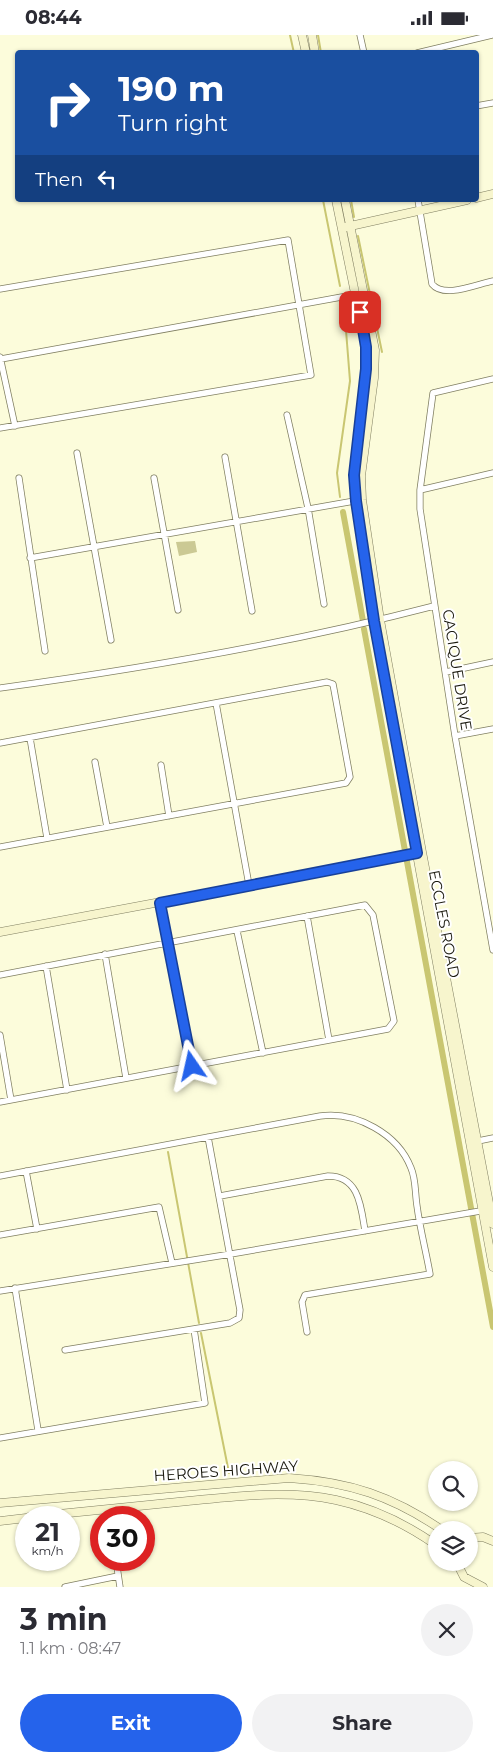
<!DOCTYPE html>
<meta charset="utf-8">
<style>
body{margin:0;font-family:Montserrat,sans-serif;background:#f2f2f3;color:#2b2b33;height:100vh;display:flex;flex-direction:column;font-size:19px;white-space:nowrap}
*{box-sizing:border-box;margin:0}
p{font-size:16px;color:#7c7c81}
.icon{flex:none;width:28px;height:28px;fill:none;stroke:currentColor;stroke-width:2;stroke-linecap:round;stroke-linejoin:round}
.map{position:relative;height:1552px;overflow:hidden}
.side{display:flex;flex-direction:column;background:#fff;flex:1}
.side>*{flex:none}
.hud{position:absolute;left:15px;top:15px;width:464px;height:152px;border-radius:5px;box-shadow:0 1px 4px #0004;background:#1a4fa0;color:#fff;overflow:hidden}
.controls{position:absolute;left:428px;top:1426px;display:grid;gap:10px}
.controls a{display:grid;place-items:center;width:50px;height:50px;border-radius:50%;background:#fff;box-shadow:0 1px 4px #0004;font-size:25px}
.speed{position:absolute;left:15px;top:1471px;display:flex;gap:10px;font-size:25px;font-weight:700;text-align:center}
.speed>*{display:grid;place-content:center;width:65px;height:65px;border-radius:50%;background:#fff;box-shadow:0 1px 4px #0004;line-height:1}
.speed small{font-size:12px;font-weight:400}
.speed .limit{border:8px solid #d22;background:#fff;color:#111}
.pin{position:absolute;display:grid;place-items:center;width:42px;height:42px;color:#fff;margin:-21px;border-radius:10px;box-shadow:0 2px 8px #0006}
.me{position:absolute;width:55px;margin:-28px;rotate:349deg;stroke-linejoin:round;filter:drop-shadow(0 0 4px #0008)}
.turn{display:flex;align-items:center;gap:18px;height:105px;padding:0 20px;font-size:22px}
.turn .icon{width:65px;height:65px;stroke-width:2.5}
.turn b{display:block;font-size:35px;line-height:42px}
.then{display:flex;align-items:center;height:48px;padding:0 20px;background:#0003;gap:10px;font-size:19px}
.round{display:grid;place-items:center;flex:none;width:52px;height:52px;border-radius:26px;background:#f2f2f3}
.overview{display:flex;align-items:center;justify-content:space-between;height:85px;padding:0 20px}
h1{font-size:30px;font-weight:700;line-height:38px}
.button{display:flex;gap:10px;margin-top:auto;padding:10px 20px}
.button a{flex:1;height:58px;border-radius:30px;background:#2563eb;color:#fff;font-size:20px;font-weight:700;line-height:58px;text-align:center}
.button a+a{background:#f2f2f3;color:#2b2b33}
.status{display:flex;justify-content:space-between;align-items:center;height:35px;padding:0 25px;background:#fff;direction:ltr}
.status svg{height:14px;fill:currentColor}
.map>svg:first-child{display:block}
.green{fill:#cbc994}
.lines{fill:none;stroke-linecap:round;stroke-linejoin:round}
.stream{stroke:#c9c671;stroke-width:2}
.canal{stroke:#c9c671;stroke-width:6}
.street-casing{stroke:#807f62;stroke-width:7}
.secondary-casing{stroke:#807f62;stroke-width:9}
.street{stroke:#fff;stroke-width:5.5}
.secondary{stroke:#f7f5cd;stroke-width:8}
.route-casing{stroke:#184099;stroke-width:12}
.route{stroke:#2563eb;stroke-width:9}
.labels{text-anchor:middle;stroke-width:4;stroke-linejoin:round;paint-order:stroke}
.street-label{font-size:15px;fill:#19180d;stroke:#fff}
</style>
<div class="status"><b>08:44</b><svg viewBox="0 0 49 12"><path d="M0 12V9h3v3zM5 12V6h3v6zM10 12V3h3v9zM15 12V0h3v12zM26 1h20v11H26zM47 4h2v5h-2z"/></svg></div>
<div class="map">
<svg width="493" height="1552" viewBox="0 0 493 1552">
<rect width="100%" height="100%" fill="#fcfcdb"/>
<path class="green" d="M195,506L197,517L179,521L176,507Z"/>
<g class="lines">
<path class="stream" d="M290,0L294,18
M318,0L321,18
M323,165L340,251
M351,165L354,182
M358,201L382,317
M340,462L337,438L350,346L344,270
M168,1117L199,1288
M201,1298L229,1438"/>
<path class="canal" d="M343,477L363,586
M364,594L493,1292"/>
<defs>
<path id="street" d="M360,0L364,18
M417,18L492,0
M476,71L493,68
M418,165L432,249C444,264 477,249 493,246
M0,254L288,205L311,340L0,393
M0,322L15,391
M1,324L358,259
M493,344L433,358L420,455V474L455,701L493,915
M287,380L308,473L324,569
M77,418L111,605
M225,422L252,576
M19,443L45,616
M154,443L178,575
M420,455L493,438
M30,523L360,465
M446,637L493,627
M0,653C146,633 292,608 434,571
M216,668L249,850
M455,701L493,694
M30,703L47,803
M0,708L327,647L333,649L350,742L346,748L0,812
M95,727L107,792
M161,730L169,781
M160,868L192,1031
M307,881L329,1005
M237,896L263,1018
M105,919L126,1043
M46,931L67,1055
M0,940L365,870L373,880L394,986L388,994L0,1067
M0,1000L11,1065
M473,1107L493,1103
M26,1136L37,1194
M0,1141L320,1081C356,1076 398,1099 411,1133C416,1144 415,1159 417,1171C420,1194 426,1216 430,1239L305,1260L302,1267L307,1297
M220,1161L328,1141C359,1141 361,1171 365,1196
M0,1200L159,1172L172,1228
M15,1253L38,1395
M0,1256L231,1219L486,1175
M65,1315L230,1288L239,1283L240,1275L208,1102
M0,1403L205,1368L194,1294
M108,1474L109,1482
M116,1525L120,1552
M65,1552L118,1541"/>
<path id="secondary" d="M302,0L306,18
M312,0L315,18
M476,163L493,159
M336,165L366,312L362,388L354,440L356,466L374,586L493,1232
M345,165L375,315L374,343L361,441L362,465L380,585L422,817L493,1189
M346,192L467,165
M0,897L421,818
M0,1468L289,1443C350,1447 392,1461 442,1495
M29,1482C82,1477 135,1471 188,1466C236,1461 288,1455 336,1465C373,1473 406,1489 436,1510
M0,1486L26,1483
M469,1503L483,1502L493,1506
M457,1528L464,1542L483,1552"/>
</defs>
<use href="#street" class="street-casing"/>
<use href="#secondary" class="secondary-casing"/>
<use href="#street" class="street"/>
<use href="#secondary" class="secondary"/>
</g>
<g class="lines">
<defs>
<path id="route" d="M192,1031L160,868L417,818L374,586L356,466L354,440L366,334V312L360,277"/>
</defs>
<use href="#route" class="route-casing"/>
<use href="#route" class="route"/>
</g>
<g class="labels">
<g class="street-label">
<text transform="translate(457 635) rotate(81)" y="5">CACIQUE DRIVE</text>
<text transform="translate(444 889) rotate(79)" y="5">ECCLES ROAD</text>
<text transform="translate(226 1436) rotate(-4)" y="5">HEROES HIGHWAY</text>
</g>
</g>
</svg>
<div class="controls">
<a><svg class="icon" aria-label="search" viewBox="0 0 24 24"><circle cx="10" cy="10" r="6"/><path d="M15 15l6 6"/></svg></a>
<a><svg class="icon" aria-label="layers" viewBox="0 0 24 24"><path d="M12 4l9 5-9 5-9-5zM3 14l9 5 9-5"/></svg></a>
</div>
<div class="speed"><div>21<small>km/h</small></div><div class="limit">30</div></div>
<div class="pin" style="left:360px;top:277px;background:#d93025"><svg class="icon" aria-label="arrive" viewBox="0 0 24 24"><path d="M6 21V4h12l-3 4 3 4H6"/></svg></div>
<svg class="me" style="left:192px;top:1031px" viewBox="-20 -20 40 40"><path d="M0-17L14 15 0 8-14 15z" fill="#2563eb" stroke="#fff" stroke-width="4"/></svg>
<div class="hud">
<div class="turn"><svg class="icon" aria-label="right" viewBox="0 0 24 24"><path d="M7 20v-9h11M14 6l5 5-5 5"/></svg><div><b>190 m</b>Turn right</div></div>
<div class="then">Then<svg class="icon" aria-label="left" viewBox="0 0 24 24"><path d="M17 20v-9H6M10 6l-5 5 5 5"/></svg></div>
</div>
</div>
<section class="side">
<div class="overview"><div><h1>3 min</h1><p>1.1 km · 08:47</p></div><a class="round"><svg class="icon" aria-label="close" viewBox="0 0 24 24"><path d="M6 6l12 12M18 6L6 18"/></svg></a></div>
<div class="button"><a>Exit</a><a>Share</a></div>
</section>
